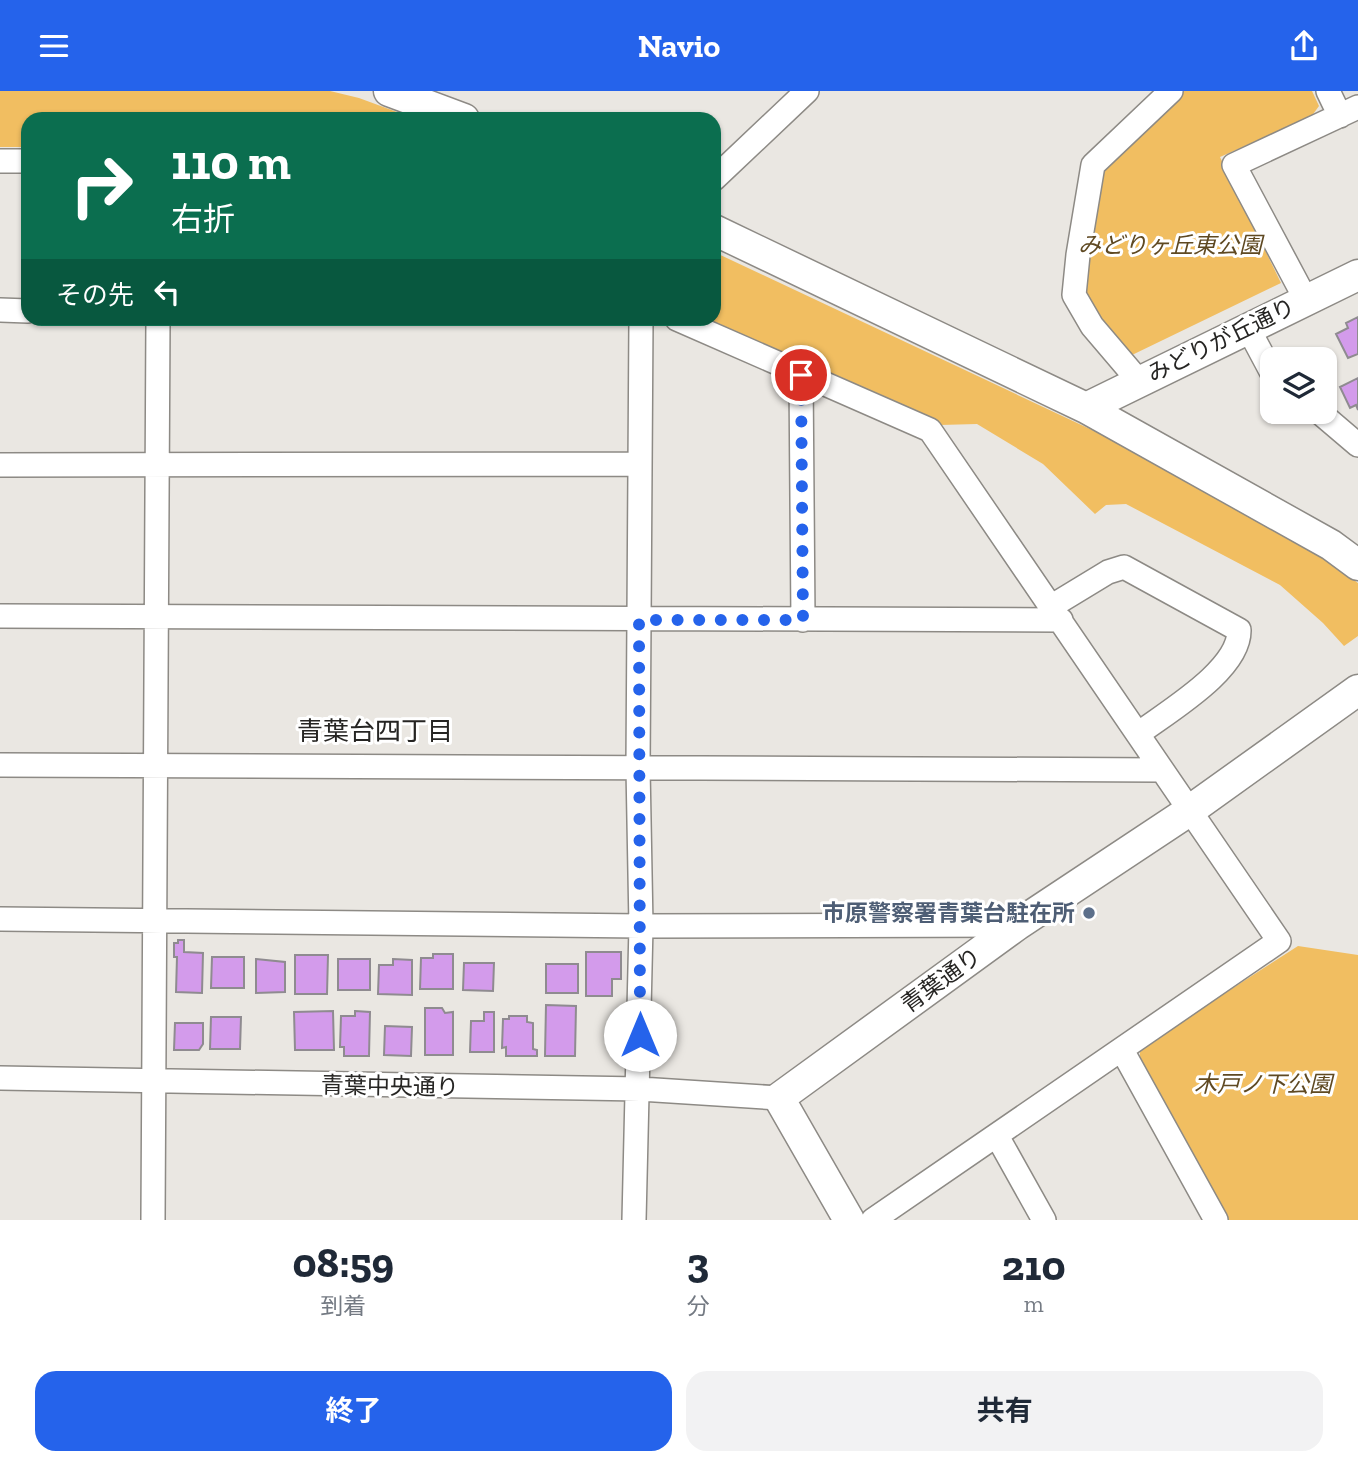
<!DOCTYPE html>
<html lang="ja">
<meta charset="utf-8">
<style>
body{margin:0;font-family:"Zilla Slab","Noto Sans JP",serif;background:#f2f2f3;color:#1f2937;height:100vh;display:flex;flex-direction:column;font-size:26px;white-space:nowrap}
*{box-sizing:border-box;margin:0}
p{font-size:23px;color:#747a83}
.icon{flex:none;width:38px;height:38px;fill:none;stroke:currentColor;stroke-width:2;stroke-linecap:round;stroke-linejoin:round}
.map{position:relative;height:1129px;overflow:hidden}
.panel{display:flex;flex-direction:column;background:#fff;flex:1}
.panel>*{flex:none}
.guide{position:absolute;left:21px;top:21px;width:700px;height:214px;border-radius:21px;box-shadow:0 2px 5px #0004;background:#0b6e4f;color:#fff;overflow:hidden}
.fabs{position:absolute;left:1260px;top:256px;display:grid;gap:14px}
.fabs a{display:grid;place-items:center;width:77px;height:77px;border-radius:14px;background:#fff;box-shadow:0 2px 5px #0004;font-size:35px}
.pin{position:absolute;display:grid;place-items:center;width:60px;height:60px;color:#fff;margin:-30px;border:4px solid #fff;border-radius:50%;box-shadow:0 2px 7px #0007}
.me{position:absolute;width:77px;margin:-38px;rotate:0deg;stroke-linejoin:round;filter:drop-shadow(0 0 5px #0008)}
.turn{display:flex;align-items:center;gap:24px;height:147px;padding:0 35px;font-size:32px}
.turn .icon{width:91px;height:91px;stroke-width:2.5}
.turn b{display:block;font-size:49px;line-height:60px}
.then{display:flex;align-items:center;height:66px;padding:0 35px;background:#0003;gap:14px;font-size:26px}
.eta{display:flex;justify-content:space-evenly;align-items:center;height:119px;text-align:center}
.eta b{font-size:42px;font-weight:700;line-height:49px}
.primary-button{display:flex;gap:14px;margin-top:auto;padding:14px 35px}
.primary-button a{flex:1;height:80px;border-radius:21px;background:#2563eb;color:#fff;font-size:28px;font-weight:700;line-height:80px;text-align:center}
.primary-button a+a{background:#f2f2f3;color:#1f2937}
header{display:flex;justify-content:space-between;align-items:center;height:91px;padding:0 35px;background:#2563eb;color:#fff;font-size:32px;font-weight:700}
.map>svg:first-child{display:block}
.green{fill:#f1be61}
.building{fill:#d39beb;stroke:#8f8b90;stroke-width:2}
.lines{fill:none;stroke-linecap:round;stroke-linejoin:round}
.minor-casing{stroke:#8d8a85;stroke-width:26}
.tertiary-casing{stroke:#8d8a85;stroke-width:33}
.minor{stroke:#fff;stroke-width:23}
.tertiary{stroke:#fff;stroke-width:30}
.route{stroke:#2563eb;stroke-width:12;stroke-dasharray:0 21.6}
.service-dot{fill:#5c6f8a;stroke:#fff;stroke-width:2.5}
.labels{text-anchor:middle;stroke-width:6;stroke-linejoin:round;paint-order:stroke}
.park-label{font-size:23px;font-style:italic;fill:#5f4922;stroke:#fff}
.street-label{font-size:23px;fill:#262523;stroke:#fff}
.service-label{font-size:23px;font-weight:bold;fill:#4e5e75;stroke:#fff;text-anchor:end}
.quarter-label{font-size:26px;fill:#262523;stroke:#fff}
</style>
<header><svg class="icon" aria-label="menu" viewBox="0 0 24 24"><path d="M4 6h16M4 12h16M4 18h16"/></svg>Navio<svg class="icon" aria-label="share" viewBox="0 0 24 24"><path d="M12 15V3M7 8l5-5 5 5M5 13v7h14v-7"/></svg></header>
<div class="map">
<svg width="1358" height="1129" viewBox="0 0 1358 1129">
<rect width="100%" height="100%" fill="#eae7e2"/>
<path class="green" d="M0,0H330L359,7L416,28H28V56H0Z
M1184,0H1312L1319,15L1311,26L1220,66L1281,192L1132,264L1103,235L1081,196L1105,69Z
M714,161L1124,354L1309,457L1358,492V545L1344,555L1323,532L1280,494L1126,413L1106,414L1095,423L1043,373L977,333L940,334L703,228H714Z
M1298,855L1358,864V1129H1229L1140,973V957Z"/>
<path class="building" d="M1358,226V263L1348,267L1336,243L1348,237L1346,232Z
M1358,287V319L1356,314L1350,317L1340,296Z
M178,849H184V861L203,862L202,902L176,901L177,866H174V852H178Z
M586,861H621V888H612V905H586Z
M433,863H453V898H420L421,867H433Z
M295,864H328L327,903H295Z
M212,866H244V897H211Z
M256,868L285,871V901L256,902Z
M338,868H370V899H338Z
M393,868L412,869V904L378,903L379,874H393Z
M464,872H494L493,900L463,899Z
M546,873H578V902H546Z
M546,914L576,915L575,965H545Z
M425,917H442L445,922L453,921V964H425Z
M333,920L334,959H295L294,921Z
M355,920L370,921L369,965H344V956H340L341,925H355Z
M484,921H494V961H470L471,930H484Z
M509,925H527V931L533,932V958L537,959V965H506V956L502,957L503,928H509Z
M211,926H241L240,958H210Z
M175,932H203V953L199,959H174Z
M385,935L412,936L411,965L384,964Z"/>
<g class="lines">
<defs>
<path id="minor" d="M1328,0L1340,25
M0,70H28
M714,88L807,0
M1306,209L1234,74L1358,16
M0,219L28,220
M677,228L930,339L1279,850L873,1129
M1248,237L1272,282
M801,284L803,529
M1138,289L1092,235L1074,204L1078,164L1093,74L1171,0
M1318,320L1358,354
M0,374L640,373
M1052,515L1108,481L1124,476L1239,539C1240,579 1167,621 1138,643
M0,525L1061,529
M0,674L1162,679
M0,828L641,835L1017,834
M1122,959L1216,1129
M0,987L640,998L779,1007
M997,1045L1044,1129
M153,1129L158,228
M634,1129L641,835L638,677L641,228"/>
<path id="tertiary" d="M389,0L464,28
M714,139L1086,317L1331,454L1358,474
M1086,317L1358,184
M849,1129L779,1007L1017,834L1189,720L1358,599"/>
</defs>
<use href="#minor" class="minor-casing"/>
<use href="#tertiary" class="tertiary-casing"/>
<use href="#minor" class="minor"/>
<use href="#tertiary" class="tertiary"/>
</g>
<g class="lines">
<path class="route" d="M640,944L639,529H803L801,284"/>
</g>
<circle class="service-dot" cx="1089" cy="822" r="7"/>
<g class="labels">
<g class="park-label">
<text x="1170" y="162">みどりヶ丘東公園</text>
<text x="1263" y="1001">木戸ノ下公園</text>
</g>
<g class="street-label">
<text transform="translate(1221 249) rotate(-26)" y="8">みどりが丘通り</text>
<text transform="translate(941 889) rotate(-36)" y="8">青葉通り</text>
<text transform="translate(390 995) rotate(1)" y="8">青葉中央通り</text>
</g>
<g class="service-label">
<text x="1075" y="830">市原警察署青葉台駐在所</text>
</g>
<g class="quarter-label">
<text x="375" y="649">青葉台四丁目</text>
</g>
</g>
</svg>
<div class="fabs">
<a><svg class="icon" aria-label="layers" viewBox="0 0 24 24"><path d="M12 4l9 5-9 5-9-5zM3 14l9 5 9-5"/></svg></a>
</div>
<div class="pin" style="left:801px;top:284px;background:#d93025"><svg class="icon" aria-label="arrive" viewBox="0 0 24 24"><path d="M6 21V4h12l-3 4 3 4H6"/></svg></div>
<svg class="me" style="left:640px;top:944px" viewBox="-20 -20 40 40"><circle r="19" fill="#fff"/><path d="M0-13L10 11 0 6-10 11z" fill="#2563eb"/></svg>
<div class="guide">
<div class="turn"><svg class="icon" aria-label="right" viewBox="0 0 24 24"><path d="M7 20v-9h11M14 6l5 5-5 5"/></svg><div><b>110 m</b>右折</div></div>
<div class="then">その先<svg class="icon" aria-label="left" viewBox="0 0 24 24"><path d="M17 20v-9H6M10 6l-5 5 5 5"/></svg></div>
</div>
</div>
<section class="panel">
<div class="eta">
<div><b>08:59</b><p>到着</p></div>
<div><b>3</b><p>分</p></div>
<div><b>210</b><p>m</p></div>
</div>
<div class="primary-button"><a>終了</a><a>共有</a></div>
</section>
